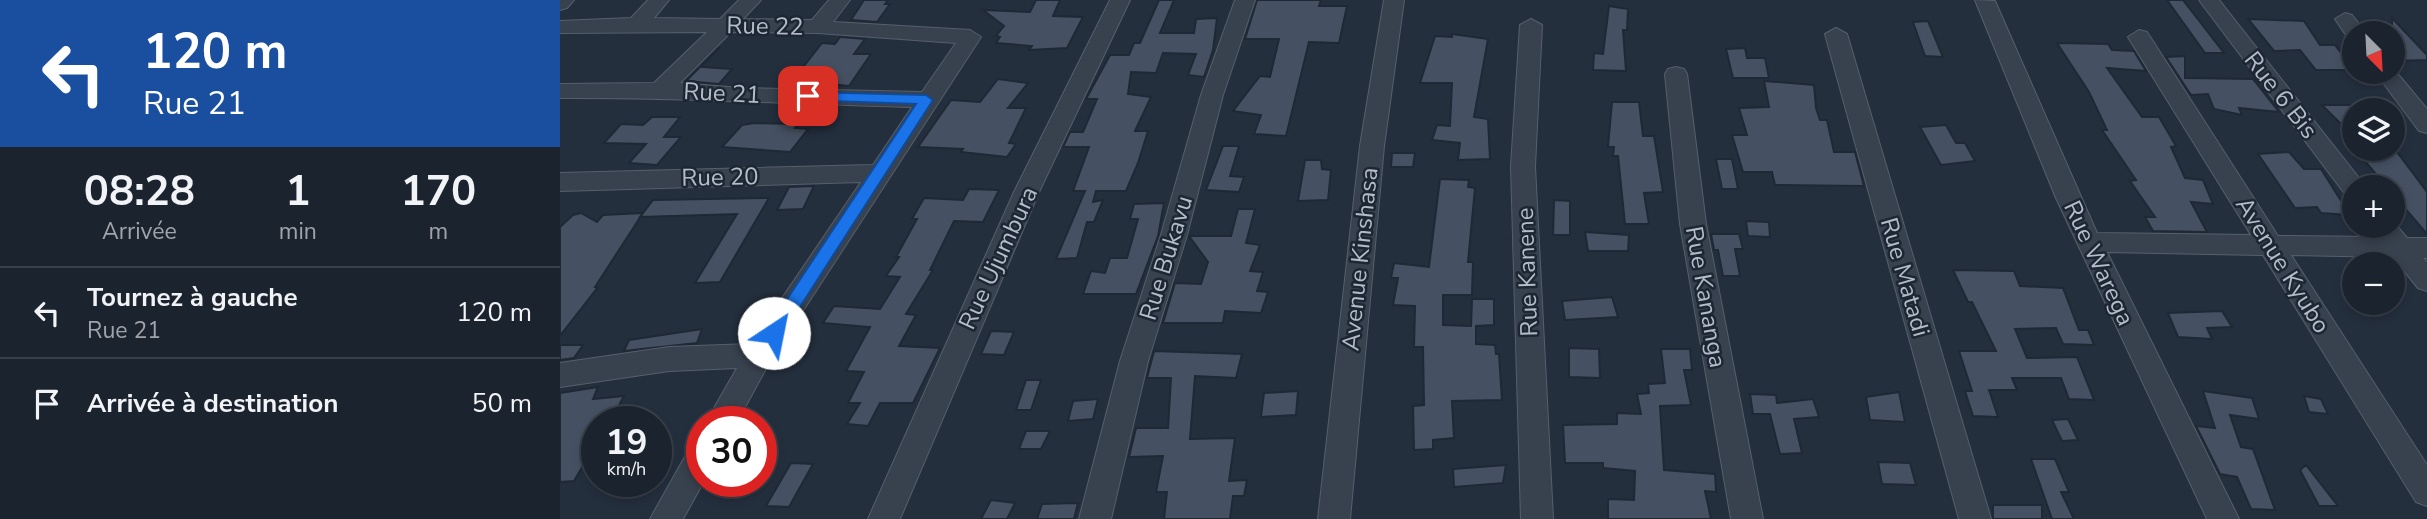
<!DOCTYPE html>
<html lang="fr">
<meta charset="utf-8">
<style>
body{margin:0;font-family:"Nunito Sans",sans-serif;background:#282f3a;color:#f1f3f6;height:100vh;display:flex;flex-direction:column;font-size:26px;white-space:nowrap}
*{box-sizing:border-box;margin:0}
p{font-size:23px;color:#a0a4aa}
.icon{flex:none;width:38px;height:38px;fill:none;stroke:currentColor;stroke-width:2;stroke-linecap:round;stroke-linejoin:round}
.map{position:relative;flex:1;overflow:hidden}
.sheet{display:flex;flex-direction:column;background:#1b232e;width:560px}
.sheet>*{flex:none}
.guide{background:#1a4fa0;color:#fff;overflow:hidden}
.needle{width:46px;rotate:156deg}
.buttons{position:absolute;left:1782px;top:21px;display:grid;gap:14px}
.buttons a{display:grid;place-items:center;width:63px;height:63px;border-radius:50%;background:#1b232e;box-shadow:0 4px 10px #0003,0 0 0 2px #39404a;font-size:35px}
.speed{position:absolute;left:21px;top:406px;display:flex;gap:14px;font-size:35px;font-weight:700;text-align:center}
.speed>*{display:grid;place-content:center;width:91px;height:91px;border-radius:50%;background:#1b232e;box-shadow:0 4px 10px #0003,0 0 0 2px #39404a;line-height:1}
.speed small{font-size:18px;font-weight:400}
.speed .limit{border:10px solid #d22;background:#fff;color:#111}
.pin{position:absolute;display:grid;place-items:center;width:60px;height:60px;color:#fff;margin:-30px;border-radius:14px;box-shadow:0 4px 10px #0006}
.me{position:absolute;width:77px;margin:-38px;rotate:34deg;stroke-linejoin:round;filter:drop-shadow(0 0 5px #0008)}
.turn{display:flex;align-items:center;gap:24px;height:147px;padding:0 28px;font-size:32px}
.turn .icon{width:91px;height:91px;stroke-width:2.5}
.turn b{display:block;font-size:49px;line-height:60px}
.eta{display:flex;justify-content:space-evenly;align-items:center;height:119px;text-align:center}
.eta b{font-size:42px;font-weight:700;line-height:49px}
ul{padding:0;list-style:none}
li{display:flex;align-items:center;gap:21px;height:91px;padding:0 28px;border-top:2px solid #39404a}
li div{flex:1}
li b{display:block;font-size:26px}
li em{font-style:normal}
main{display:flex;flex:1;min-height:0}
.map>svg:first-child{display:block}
.building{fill:#455162;stroke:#1f2835;stroke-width:2}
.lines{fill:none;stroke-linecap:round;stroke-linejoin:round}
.minor-casing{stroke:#565f6c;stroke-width:2}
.minor{fill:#38414e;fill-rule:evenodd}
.route{fill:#1a73e8;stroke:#114b97;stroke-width:2}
.labels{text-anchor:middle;stroke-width:5;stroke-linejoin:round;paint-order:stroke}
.street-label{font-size:24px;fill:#b4bcc9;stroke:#1d2633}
</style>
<main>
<section class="sheet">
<div class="guide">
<div class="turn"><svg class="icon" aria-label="left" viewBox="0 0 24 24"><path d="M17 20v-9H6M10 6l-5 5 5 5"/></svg><div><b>120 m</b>Rue 21</div></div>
</div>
<div class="eta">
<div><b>08:28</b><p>Arrivée</p></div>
<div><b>1</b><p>min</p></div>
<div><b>170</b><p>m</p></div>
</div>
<ul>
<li><svg class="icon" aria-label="left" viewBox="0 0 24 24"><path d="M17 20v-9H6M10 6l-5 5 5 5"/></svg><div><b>Tournez à gauche</b><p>Rue 21</p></div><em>120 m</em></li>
<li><svg class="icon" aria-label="arrive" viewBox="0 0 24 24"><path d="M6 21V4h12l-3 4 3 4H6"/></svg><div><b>Arrivée à destination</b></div><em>50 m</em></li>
</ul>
</section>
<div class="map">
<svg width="1867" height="519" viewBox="0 0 1867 519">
<rect width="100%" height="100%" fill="#242f3e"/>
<path class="building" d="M304,0H328L325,4H330L317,22L291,20Z
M476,0H500L493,16L523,17L507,48L469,50L472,46L436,43L440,37L436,36L444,26L423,10L470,12Z
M599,0H614L600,33H634L636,19L657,18L653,50L644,77L628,75L636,54L603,53L596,73L571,72L568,94L591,97L575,131H588L578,163L566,191H536L533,202L543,200L534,222H527L517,258L496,259L525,191H513L529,147H503L510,132H523L537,99H526L550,55H569L574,43H580Z
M697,0H761L759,6H787L779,43L749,42L726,136L694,134L701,115L673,111L700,76L710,77L719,39H685Z
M1607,0H1623L1664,53H1645Z
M1049,6L1068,9L1067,30H1063L1066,71L1033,70L1034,53L1043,54Z
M1832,18L1867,55V60L1832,61Z
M1688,19L1744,21L1760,45H1775L1794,70H1756L1740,50L1714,51Z
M1368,21L1383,57L1365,56L1353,22Z
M892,34L928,39L914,117L928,119L930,159L898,160L900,143L872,140L877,125L890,126L892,83H860L875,36L892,37Z
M280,37L305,39L294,54H311L289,86L233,80L262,43L275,44Z
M1497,43L1548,44L1552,50L1574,51L1586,71L1547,68L1582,117H1599L1616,146L1611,147L1625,178L1643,180L1653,204L1631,202L1647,232L1593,231L1585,217H1595L1570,181L1576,180L1542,130H1547L1529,92Z
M160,47L141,67L172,69L159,84L126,81Z
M1185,48L1187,58H1205L1209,78H1173L1166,49Z
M1625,56V78L1693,79L1719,112L1679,108L1682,115L1654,109L1648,94L1631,95L1606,57Z
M438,79L468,83L448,108H466L449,143L456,144L447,157L401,152L403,149L358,147L391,100L420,102Z
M1204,81L1254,85L1256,108L1260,120H1267L1274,152H1295L1304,186L1215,185L1212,172H1183L1172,135H1187L1179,108L1209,107Z
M1052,102H1079L1083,136H1094L1103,192L1084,193L1089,224H1065L1058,156H1053L1054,147H1048Z
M1762,105H1794V137Z
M92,117H120L104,137H121L97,165L69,163L86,144L44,143L61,124L83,125Z
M195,123L238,124L235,128L248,129L230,152L162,147L182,125Z
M1386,125L1396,143H1405L1415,161L1381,165L1360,127Z
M663,146H679L670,176L684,177L679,192L646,190Z
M1729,152L1744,169H1761L1790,215L1761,213L1757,207L1735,208L1698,154Z
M1797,152H1837L1867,192V234L1832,193V187H1827Z
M832,153H855L853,167H831Z
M1156,159H1172L1178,189H1162Z
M745,160H761L762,169L771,170L768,200L738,201Z
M880,179L909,180L908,187L915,188L908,262H913L912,295H883V325L911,326L912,299H934V325L916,326V344L935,345L936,354H939L942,400L892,401L894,438L873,440V449L854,450L853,406L864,405L863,347H854L855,306L833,305L838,278H831L834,263L869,267Z
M254,186L243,209L217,210L229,187Z
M409,189L439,190L423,222L394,221L370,270H373L346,314L356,315L339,346L380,348L353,403H320L308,426L287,424L300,403H288L304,372L286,371L310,327L263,323L274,306L320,309L340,277L326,276L339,257H336L357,219H352L364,198L403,200Z
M209,198L160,282L135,283L177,214L80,217L93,200Z
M994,200L1010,201V235H993Z
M604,203L598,236L576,294H523L531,271L545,273L550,258H567L578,219H570L574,204Z
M678,209H695L686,243L700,245L690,271L703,272L697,291L708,292L701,313L665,311L663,323H603L615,283L641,284L648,262L629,236H671Z
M21,213L37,222L43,215L83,213L35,287H38L0,336V227L13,215Z
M1186,221L1209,222L1210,237L1188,236Z
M1025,232L1069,235L1068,251H1028Z
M1151,234H1179L1183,249H1175L1180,276H1163L1158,250H1154Z
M1393,270L1454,271L1460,286L1503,288L1519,330H1528L1534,345L1503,344L1496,328L1455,329L1467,358L1517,357L1534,400L1509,399L1501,378H1452L1457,390H1429L1438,417L1413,416L1405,391H1412L1399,351H1436L1412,302H1408Z
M1052,297L1058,317L1005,320L1002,301Z
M1662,311L1672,327L1647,328L1652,339L1618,337L1608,313Z
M142,329L137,343L64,351L69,340Z
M431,331L454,332L444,355L421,354Z
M0,345H23L14,358L0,360Z
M1009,348L1039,349L1040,378L1009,377Z
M1101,349H1130L1132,370H1124L1131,405L1100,406L1104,470L1155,474L1156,492L1145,491L1151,519H1048V499L1074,500L1075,471L1043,468V463H1005L1003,425L1057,424V413L1081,414L1077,394L1089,393L1088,384L1105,383Z
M594,351L682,354L676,378L635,376L630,439L675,438L669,481L687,480L684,496H673L670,519H604L607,492H596L603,456L569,457L576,428H608L611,378H587Z
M466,380H481L471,410H456Z
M38,387L33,399L64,396L50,422H37V432L22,460L27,459L14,481L0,482V393Z
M738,391L736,415L701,417L704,393Z
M1643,391L1692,398L1699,419L1670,415L1681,447L1693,449L1715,510L1691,509L1677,477L1660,474L1636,426L1655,428Z
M1339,392L1345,422L1310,420L1306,397Z
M1190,394L1216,395L1217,403L1253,399L1259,417L1234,419L1242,453L1220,454L1210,414H1193Z
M1744,396L1761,399L1768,414L1749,412Z
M538,399L533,419L508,421L513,401Z
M1508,419L1518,440L1502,441L1492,420Z
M466,431H490L481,449H459Z
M1471,459H1495L1509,492H1501L1514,519H1492Z
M1318,462L1350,463L1356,485L1322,484Z
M231,463L253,464L229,507L206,506Z
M946,465L943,483L894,487L893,469Z
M1746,465L1778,506H1759L1740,470Z
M431,500L455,503L447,519H421Z
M518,503L514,519H477L482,504Z
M1433,505H1482V519H1433Z"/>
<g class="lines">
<defs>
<path id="minor" d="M0,0H14L7,8L0,10Z
M88,0H109L94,18L160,19L179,0H201L183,19L252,20L269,0H290L273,22L410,30L421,37L209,363L177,422H146L177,368L109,371L0,387V363L109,347L191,344L301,182L0,191V173L313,165L352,107C234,104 117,97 0,98V84L94,83L147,32L0,33V21L71,18ZM171,32L258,33L396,43L362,92L180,88L120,83Z
M550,0H570L479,192L340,519H308L454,192Z
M675,0H695L663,95L627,235L588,361L551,519H519L560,361L601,235L641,95Z
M824,0H844L824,146L790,519H758L800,146Z
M1415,0L1435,1L1537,233L1691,235L1568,37L1579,30L1587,32L1718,236L1818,237L1810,226H1832V220L1847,238H1867V258H1863L1867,262V291L1858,288L1833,257L1731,255L1867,465V506L1856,502L1703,255L1547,252L1679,519H1647L1496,198Z
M1639,0H1659L1806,187H1794V197L1785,194Z
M1785,13L1792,15L1806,33H1794V39L1788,38L1775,19Z
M971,19L982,25L975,166L993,519H961L951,166L960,25Z
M1276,28L1287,34L1431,519H1399L1265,34Z
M1116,67L1124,69L1127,74L1146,224L1203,519H1171L1120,224L1105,74L1108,69Z
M1832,67L1867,109V133L1859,131L1815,72H1832Z
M142,443L144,481L123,519H90L131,446Z"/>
</defs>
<use href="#minor" class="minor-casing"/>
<use href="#minor" class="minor"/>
</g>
<path class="route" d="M248,92L366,95L373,100L220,338L214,340L205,333L208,328L356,104L243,100L241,96Z"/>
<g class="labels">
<g class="street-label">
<text transform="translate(205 26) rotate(1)" y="8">Rue 22</text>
<text transform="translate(162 93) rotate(3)" y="8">Rue 21</text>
<text transform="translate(1721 95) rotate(52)" y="8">Rue 6 Bis</text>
<text transform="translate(160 177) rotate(-1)" y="8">Rue 20</text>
<text transform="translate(438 258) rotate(-65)" y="8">Rue Ujumbura</text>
<text transform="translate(606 258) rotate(-73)" y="8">Rue Bukavu</text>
<text transform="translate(800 259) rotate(-84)" y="8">Avenue Kinshasa</text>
<text transform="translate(1539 263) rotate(65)" y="8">Rue Warega</text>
<text transform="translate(1723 265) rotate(58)" y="8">Avenue Kyubo</text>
<text transform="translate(967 272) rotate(-92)" y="8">Rue Kanene</text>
<text transform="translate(1345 277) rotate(74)" y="8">Rue Matadi</text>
<text transform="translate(1146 297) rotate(80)" y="8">Rue Kananga</text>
</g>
</g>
</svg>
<div class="buttons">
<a><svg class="needle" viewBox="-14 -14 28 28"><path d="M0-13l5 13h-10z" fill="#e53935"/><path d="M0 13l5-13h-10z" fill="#a0a4aa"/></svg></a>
<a><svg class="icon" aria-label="layers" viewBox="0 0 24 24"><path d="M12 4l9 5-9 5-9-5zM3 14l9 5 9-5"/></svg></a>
<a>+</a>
<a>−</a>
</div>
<div class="speed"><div>19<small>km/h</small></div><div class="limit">30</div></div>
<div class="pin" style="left:248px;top:96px;background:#d93025"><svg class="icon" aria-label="arrive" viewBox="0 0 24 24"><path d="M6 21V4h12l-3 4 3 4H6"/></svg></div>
<svg class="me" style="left:214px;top:333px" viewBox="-20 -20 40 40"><circle r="19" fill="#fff"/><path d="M0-13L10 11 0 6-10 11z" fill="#1a73e8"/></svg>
</div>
</main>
